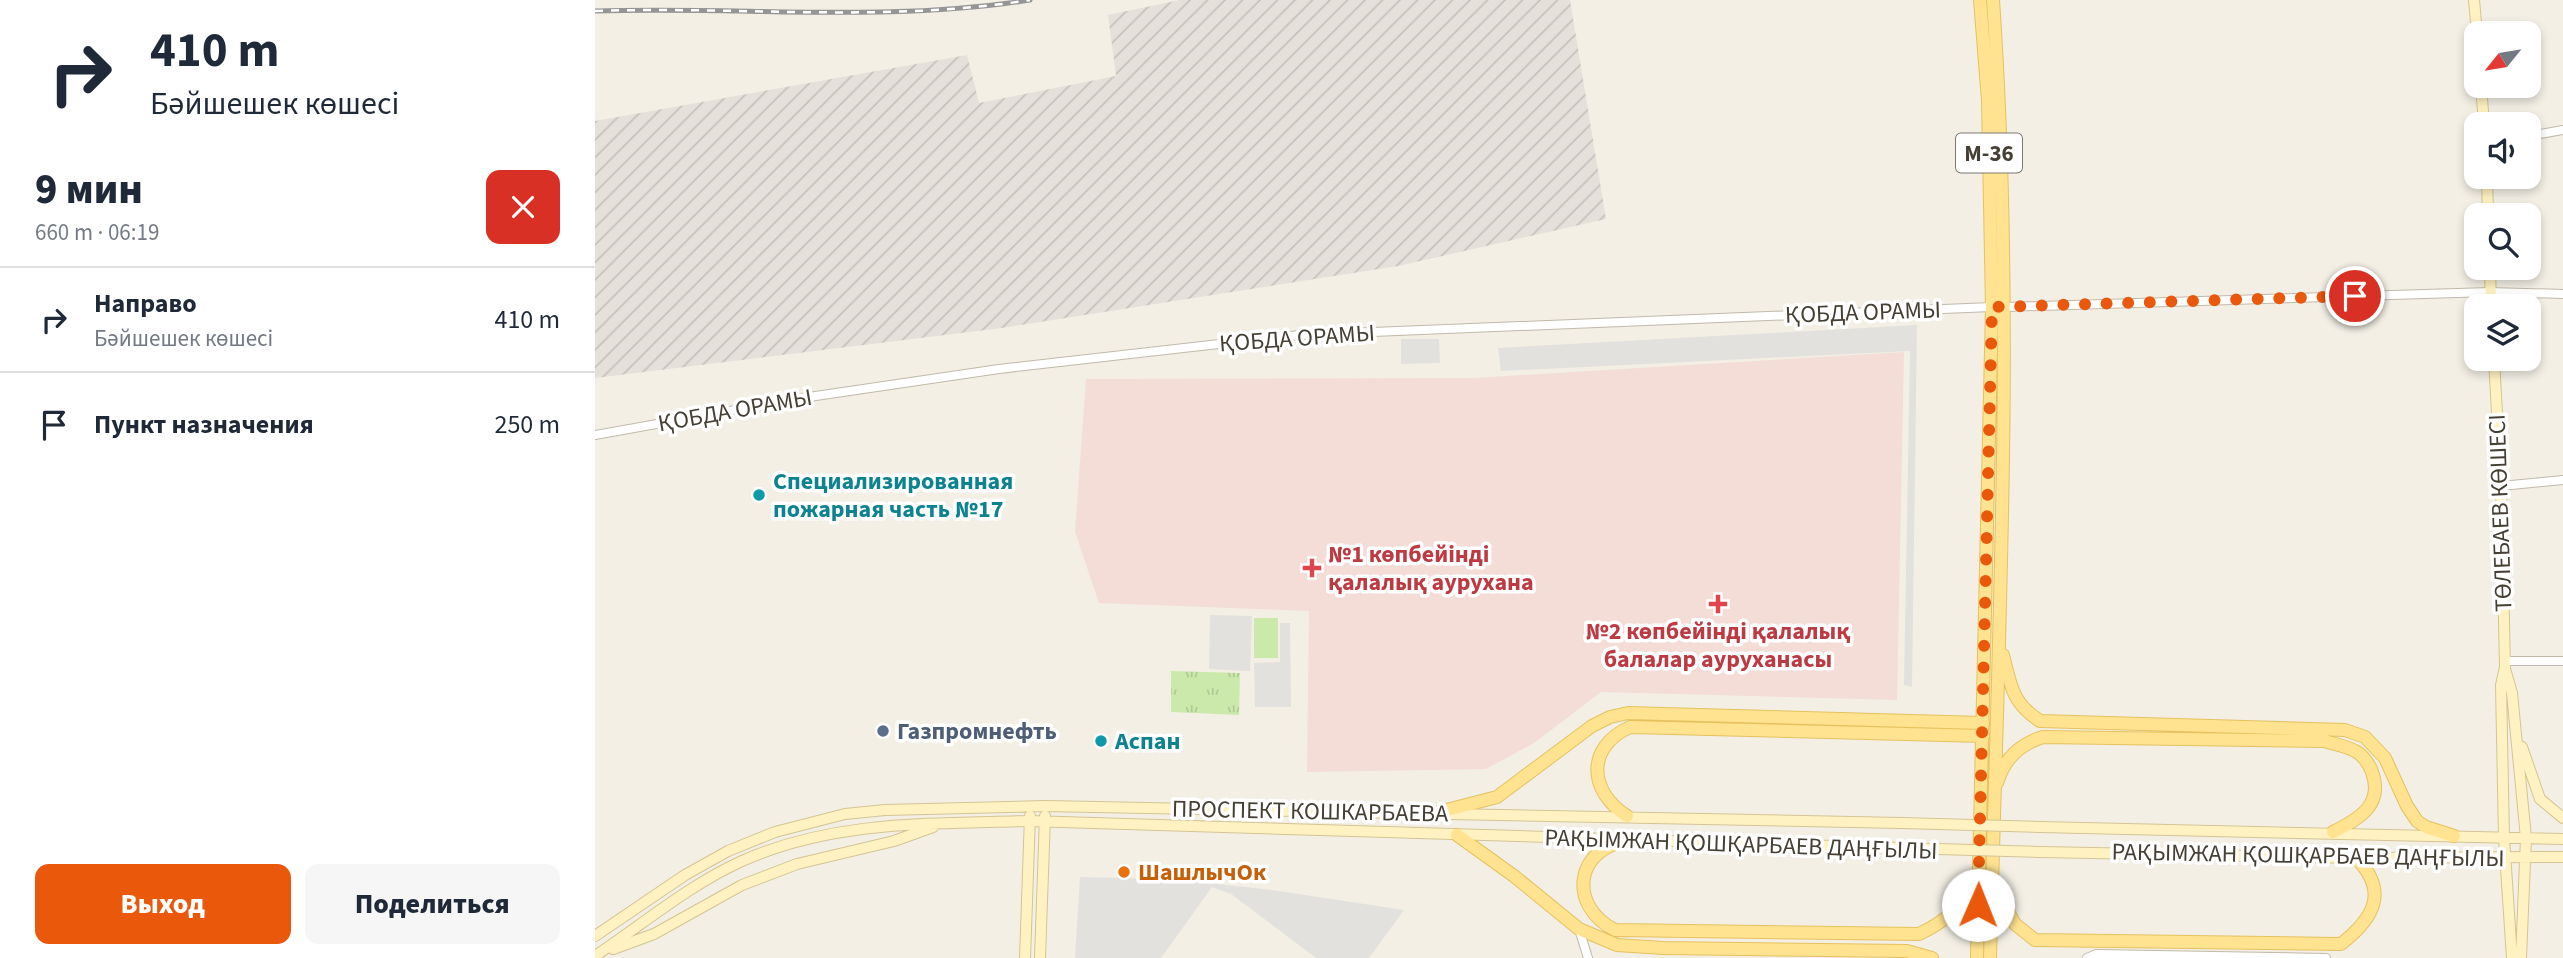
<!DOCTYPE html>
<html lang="ru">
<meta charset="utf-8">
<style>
body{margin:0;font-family:"Source Sans 3",sans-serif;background:#f6f6f7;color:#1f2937;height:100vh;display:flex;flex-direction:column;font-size:26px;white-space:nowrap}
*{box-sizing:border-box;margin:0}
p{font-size:23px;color:#747a83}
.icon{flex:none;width:38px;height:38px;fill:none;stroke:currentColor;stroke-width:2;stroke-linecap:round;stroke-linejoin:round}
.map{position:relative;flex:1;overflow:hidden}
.side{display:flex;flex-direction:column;background:#fff;width:595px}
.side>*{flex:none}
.hud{background:#fff;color:#1f2937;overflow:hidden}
.needle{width:46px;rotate:240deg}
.fabs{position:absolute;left:1869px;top:21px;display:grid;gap:14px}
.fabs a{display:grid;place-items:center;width:77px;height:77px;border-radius:14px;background:#fff;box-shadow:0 4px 10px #0003;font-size:35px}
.pin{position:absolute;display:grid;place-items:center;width:60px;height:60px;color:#fff;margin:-30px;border:4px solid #fff;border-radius:50%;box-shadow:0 2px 7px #0007}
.me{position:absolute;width:77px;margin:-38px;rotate:1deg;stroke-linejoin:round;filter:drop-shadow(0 0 5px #0008)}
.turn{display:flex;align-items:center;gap:24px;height:147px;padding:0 35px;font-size:32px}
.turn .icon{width:91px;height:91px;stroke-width:2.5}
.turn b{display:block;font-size:49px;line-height:60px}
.round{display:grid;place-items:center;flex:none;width:74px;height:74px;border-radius:14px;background:#f6f6f7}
.overview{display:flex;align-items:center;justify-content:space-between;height:119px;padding:0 35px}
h1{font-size:42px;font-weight:800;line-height:52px}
.button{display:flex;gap:14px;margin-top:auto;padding:14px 35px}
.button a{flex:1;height:80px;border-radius:14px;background:#ea580c;color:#fff;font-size:28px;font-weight:800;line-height:80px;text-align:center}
.button a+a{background:#f6f6f7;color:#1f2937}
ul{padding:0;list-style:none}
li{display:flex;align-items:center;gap:21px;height:105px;padding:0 35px;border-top:2px solid #e0e1e3}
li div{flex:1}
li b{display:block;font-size:26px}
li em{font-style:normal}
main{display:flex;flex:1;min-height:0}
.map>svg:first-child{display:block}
.industrial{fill:url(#industrial-furrows)}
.medical{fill:#f4dcd7}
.grass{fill:url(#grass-tufts)}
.green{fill:#cce9ac}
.parking{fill:#e3e1dd}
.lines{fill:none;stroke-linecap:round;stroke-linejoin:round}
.street-casing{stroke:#c1baaa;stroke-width:10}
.secondary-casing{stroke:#d4c493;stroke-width:12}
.primary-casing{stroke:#e6c15f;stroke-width:14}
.street{stroke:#fff;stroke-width:8}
.secondary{stroke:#fff2c2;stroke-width:10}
.primary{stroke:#ffe391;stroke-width:12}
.rail-casing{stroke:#959595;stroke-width:5}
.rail{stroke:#fff;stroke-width:2.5;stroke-dasharray:8;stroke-linecap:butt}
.secondary-bridge-casing{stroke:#d4c493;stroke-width:12;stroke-linecap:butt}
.secondary-bridge{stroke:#fff2c2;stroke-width:10}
.route{stroke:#ea580c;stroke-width:12;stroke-dasharray:0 21.6}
.culture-dot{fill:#0f9aa8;stroke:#fff;stroke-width:2.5}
.health-dot{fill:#e0444e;stroke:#fff;stroke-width:2.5}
.service-dot{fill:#5c6f8a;stroke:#fff;stroke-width:2.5}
.food-dot{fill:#e8710a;stroke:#fff;stroke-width:2.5}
.labels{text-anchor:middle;stroke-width:7;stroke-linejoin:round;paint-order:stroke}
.shield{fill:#fff;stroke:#7d7971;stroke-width:2}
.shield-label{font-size:23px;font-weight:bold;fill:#453f34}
.street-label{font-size:24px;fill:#453f34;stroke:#fff}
.culture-label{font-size:24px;font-weight:bold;fill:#0d838f;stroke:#fff;text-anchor:start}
.health-label{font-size:24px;font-weight:bold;fill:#be3a42;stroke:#fff;text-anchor:start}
.service-label{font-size:24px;font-weight:bold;fill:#4e5e75;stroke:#fff;text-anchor:start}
.food-label{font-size:24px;font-weight:bold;fill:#c56008;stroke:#fff;text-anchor:start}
</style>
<main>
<section class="side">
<div class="hud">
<div class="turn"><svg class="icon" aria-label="right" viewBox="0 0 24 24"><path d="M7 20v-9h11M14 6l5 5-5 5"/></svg><div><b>410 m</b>Бәйшешек көшесі</div></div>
</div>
<div class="overview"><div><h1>9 мин</h1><p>660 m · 06:19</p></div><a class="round" style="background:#d93025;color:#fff"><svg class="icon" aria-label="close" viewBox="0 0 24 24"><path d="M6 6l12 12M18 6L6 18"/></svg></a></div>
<ul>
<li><svg class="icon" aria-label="right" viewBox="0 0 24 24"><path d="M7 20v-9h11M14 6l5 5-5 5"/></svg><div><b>Направо</b><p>Бәйшешек көшесі</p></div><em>410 m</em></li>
<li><svg class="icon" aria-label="arrive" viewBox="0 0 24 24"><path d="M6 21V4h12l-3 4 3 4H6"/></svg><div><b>Пункт назначения</b></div><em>250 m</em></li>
</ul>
<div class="button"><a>Выход</a><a>Поделиться</a></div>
</section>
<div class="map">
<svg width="1968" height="958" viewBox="0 0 1968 958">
<defs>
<pattern id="industrial-furrows" width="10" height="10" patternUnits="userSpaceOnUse" patternTransform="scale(1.75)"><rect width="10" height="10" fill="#e5e0da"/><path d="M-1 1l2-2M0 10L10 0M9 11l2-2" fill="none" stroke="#c6c1bc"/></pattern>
<pattern id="grass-tufts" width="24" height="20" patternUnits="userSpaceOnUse" patternTransform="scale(1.75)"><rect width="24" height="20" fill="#cce9ac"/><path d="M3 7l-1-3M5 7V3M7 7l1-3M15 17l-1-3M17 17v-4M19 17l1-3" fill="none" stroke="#b1c995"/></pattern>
</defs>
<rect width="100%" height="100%" fill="#f3efe5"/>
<path class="industrial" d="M585,0H975L1011,219L803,266L407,328L0,378V121L372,55L384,103L521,76L513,15Z"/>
<path class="medical" d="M1309,352L1302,700L1006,692L939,743L891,769L712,772L714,611L504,603L480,532L491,379L878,378Z"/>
<path class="grass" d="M576,671L645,673L644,715L576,712Z"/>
<path class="green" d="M659,618H683V658H659Z"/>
<path class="parking" d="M1322,325L1317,687L1309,685L1315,351L906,371L903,348Z
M806,339H844L845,363L806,364Z
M615,615L657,616L655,671L614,669Z
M685,623H695L696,707H660L659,663L685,662Z
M485,877L576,879L677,890L809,910L774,958H721L636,894L617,887L566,958H480Z"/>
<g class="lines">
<defs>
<path id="street" d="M1934,136L1968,130
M1410,307L1895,292L1968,294
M0,435L207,398L404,369L704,335L1397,307
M1906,486L1968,480
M1910,661H1968
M984,929L993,958
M1492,958L1501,954L1731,958"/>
<path id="secondary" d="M1879,0L1882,33
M1886,86L1889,124
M1892,177L1893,215
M1895,268L1896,306
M1899,359L1906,486L1910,667L1906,685L1909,838L1917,958
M1910,669L1917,693L1931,838L1926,958
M1927,747L1945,799L1968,818
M1445,827L1968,839
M1445,852L1761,858L1968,857
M0,936L90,875L133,851L180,832L250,814L290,810L450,806L1307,823
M18,949L59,934L147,885L202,864L299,841L338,827
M0,956C48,924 94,885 147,861C239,820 336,824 434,821L1308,848
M430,958L435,816
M445,958L450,816"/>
<path id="primary" d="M1408,655C1416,686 1417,703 1445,721L1750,730L1770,737L1790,758L1812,806L1822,821L1831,827L1859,836
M1402,783C1409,759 1425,744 1448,737L1729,741C1739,744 1751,746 1760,751C1767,754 1775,765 1777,772C1789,805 1764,819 1738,832
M840,813L902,797L997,726L1015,717L1033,713L1388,723
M1032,816C993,791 991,747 1035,727L1388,736
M862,835L919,876L984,929L1022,945L1068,948L1312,951L1337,958
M1035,841C980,846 972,906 1020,930L1324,934C1356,919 1363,907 1383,879
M1397,884L1420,924L1440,940L1746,944C1778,919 1795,892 1761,858
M1382,958L1397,307L1393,100L1385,0
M1395,958C1403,639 1420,319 1398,0"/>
</defs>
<use href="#street" class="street-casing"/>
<use href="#secondary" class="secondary-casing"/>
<use href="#primary" class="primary-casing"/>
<use href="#street" class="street"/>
<use href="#secondary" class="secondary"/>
<use href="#primary" class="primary"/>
<defs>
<path id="rail" d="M0,11C145,6 291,23 435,0"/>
</defs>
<use href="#rail" class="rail-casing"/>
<use href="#rail" class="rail"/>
<defs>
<path id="secondary-bridge" d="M1307,823L1445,827
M1308,848L1445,852"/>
</defs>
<use href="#secondary-bridge" class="secondary-bridge-casing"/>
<use href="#secondary-bridge" class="secondary-bridge"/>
</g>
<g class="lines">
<path class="route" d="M1383,905L1397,307L1760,296"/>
</g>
<g class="culture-dot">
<circle cx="164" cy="495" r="7"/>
<circle cx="506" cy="741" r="7"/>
</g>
<g class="health-dot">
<path d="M713.5 557.5h7v7h7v7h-7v7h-7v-7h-7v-7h7z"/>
<path d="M1119.5 593.5h7v7h7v7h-7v7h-7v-7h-7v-7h7z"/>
</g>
<circle class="service-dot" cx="288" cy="731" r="7"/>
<circle class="food-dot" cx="529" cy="872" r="7"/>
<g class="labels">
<rect class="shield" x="1361" y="133.5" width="66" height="39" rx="5"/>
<g class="shield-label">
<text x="1394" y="161">M-36</text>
</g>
<g class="street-label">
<text transform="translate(1268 312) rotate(-2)" y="8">ҚОБДА ОРАМЫ</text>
<text transform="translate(702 338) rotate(-4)" y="8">ҚОБДА ОРАМЫ</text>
<text transform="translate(140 410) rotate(-10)" y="8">ҚОБДА ОРАМЫ</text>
<text transform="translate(1905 513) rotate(-92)" y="8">ТӨЛЕБАЕВ КӨШЕСІ</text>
<text transform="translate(715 811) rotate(1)" y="8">ПРОСПЕКТ КОШКАРБАЕВА</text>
<text transform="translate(1146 844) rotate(2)" y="8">РАҚЫМЖАН ҚОШҚАРБАЕВ ДАҢҒЫЛЫ</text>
<text transform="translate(1713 855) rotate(1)" y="8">РАҚЫМЖАН ҚОШҚАРБАЕВ ДАҢҒЫЛЫ</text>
</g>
<g class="culture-label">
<text x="178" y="489">Специализированная<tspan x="178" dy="28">пожарная часть №17</tspan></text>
<text x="520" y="749">Аспан</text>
</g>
<g class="health-label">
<text x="733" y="562">№1 көпбейінді<tspan x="733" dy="28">қалалық аурухана</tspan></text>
<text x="1123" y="639" text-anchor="middle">№2 көпбейінді қалалық<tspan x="1123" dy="28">балалар ауруханасы</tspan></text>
</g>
<g class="service-label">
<text x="302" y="739">Газпромнефть</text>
</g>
<g class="food-label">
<text x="543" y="880">ШашлычОк</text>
</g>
</g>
</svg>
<div class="fabs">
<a><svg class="needle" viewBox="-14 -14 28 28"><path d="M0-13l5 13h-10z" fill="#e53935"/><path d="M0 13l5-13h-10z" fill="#747a83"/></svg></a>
<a><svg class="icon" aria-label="sound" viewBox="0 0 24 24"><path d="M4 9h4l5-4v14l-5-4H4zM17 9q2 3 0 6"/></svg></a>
<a><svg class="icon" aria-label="search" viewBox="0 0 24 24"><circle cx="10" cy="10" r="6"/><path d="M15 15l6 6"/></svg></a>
<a><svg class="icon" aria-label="layers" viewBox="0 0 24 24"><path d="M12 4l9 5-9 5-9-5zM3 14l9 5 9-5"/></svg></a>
</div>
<div class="pin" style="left:1760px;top:296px;background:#d93025"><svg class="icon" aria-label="arrive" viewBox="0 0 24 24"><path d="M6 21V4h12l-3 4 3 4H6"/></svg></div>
<svg class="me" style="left:1383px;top:905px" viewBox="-20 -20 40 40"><circle r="19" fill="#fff"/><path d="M0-13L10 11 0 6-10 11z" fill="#ea580c"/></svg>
</div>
</main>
